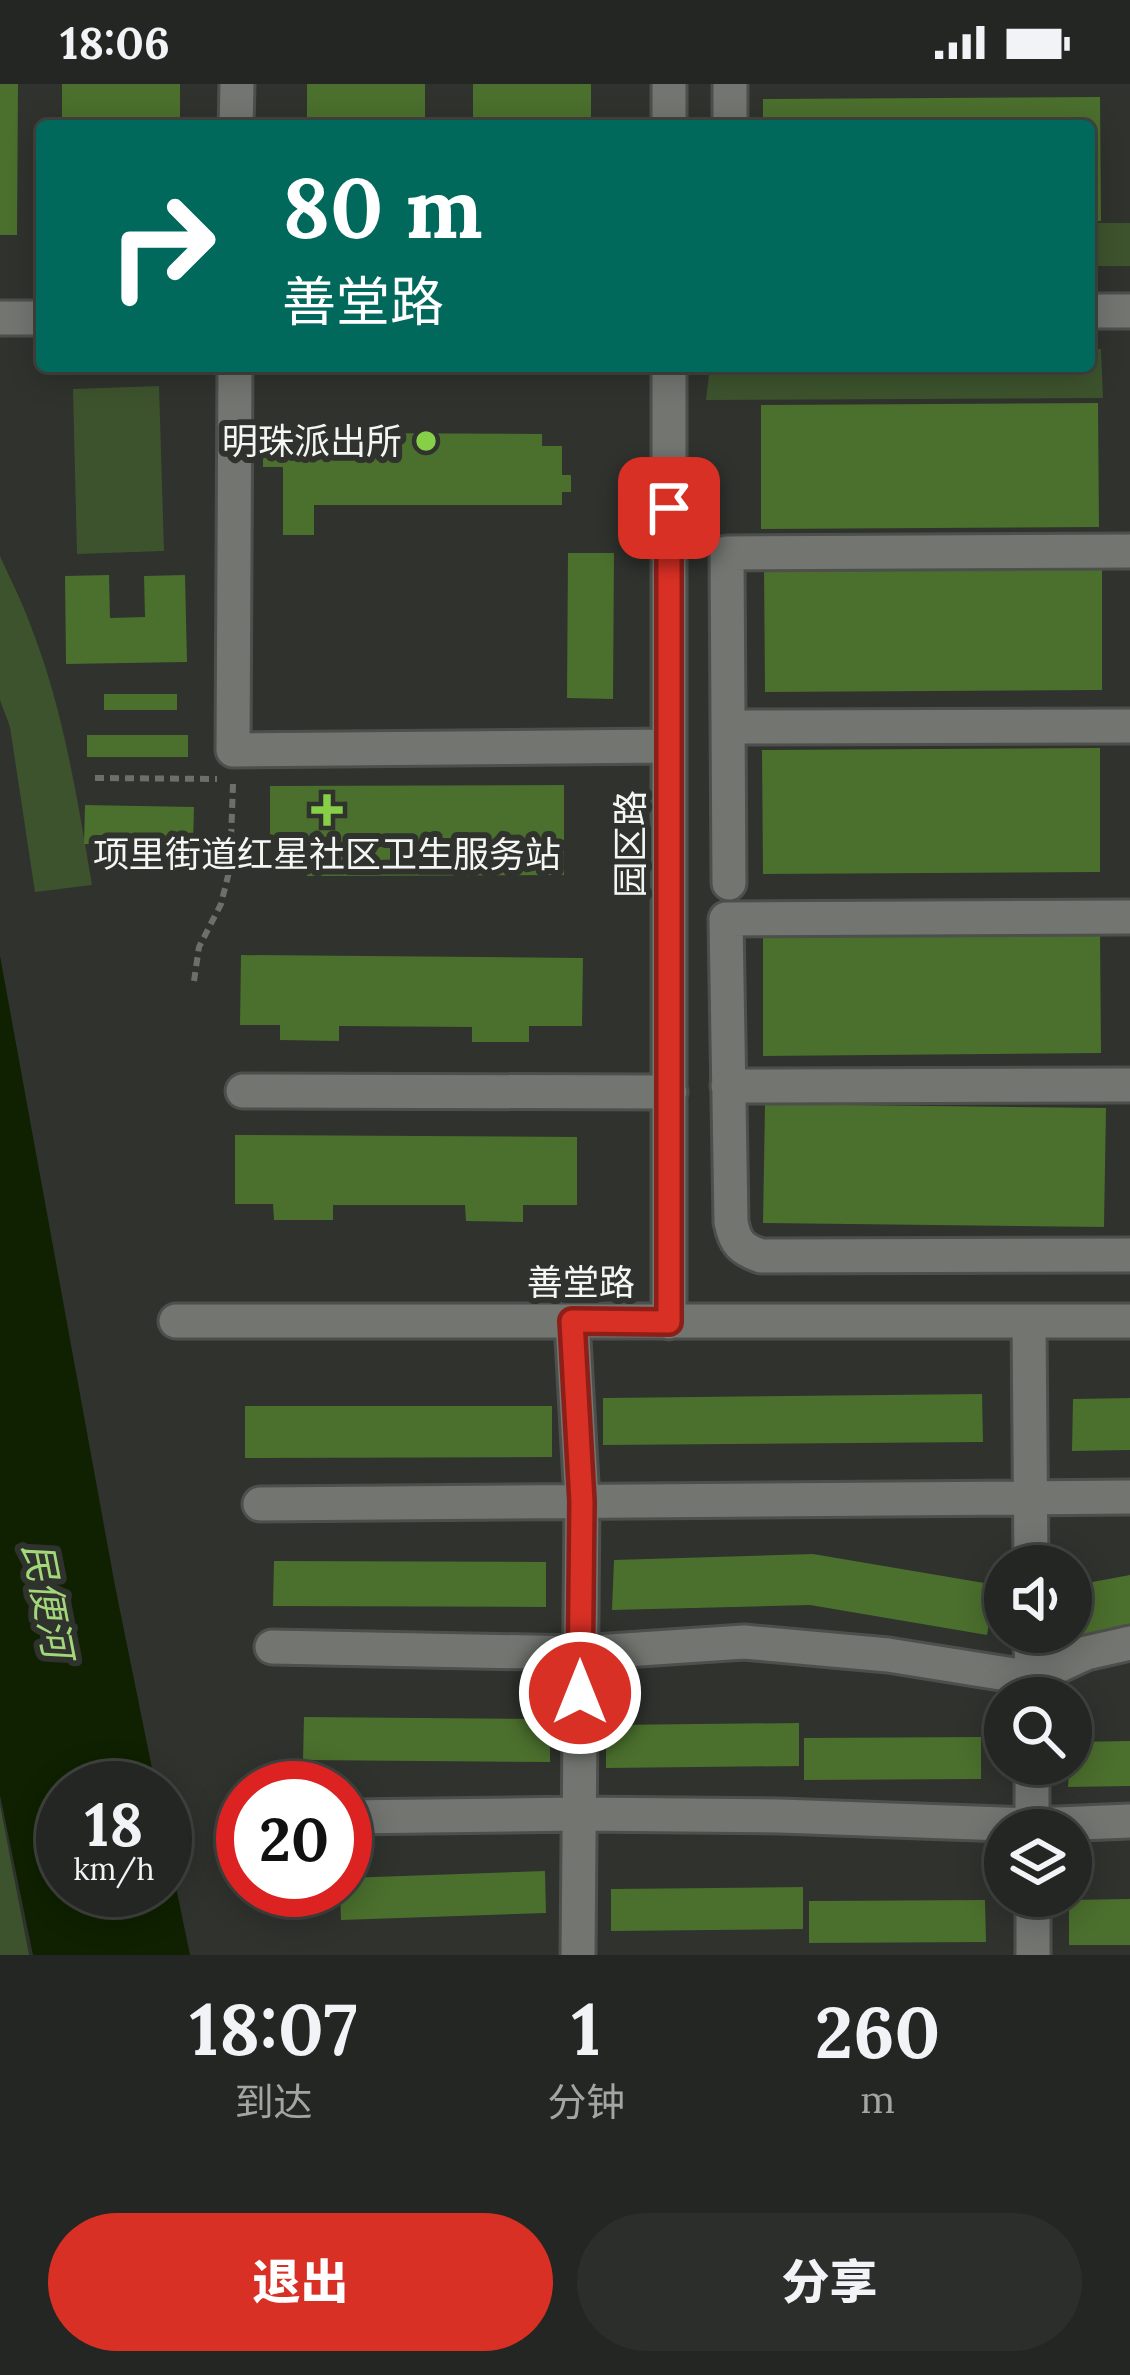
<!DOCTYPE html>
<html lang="zh">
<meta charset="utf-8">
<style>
body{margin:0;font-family:Lora,"Noto Sans SC",serif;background:#2b2e2a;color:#f1f3f6;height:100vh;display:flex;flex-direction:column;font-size:45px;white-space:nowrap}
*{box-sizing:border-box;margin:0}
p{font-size:39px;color:#a3a5a5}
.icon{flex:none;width:66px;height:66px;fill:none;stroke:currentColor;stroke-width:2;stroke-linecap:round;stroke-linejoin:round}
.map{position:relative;height:1871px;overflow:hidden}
.details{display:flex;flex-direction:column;background:#232622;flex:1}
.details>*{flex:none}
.hud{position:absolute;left:36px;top:36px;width:1059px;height:252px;border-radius:12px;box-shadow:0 6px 30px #0003,0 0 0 3px #404340;background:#00695c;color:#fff;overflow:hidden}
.fabs{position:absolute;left:984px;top:1461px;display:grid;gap:24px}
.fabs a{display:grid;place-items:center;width:108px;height:108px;border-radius:50%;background:#232622;box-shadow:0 6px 30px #0003,0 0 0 3px #404340;font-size:60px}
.speed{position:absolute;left:36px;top:1677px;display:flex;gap:24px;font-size:60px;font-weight:700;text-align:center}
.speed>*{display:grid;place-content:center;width:156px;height:156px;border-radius:50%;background:#232622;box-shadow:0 6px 30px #0003,0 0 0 3px #404340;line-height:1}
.speed small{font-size:30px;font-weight:400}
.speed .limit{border:18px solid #d22;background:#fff;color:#111}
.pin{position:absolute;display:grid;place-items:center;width:102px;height:102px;color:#fff;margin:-51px;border-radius:24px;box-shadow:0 6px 18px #0006}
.me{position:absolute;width:132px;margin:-66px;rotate:0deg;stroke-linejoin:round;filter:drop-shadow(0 0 9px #0008)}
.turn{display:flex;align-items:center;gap:42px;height:252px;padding:0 48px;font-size:54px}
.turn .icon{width:156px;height:156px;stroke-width:2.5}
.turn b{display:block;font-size:84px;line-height:102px}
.eta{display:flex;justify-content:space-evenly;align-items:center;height:204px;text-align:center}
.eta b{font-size:72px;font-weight:800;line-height:84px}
.button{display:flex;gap:24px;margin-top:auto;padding:24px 48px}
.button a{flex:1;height:138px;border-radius:72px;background:#d93025;color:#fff;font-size:48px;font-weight:800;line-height:138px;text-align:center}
.button a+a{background:#2b2e2a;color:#f1f3f6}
.status{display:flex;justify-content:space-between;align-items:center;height:84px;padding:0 60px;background:#232622;direction:ltr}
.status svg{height:33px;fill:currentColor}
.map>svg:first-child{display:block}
.green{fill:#3d532d}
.water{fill:#0f2100}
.building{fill:#4b6f2d}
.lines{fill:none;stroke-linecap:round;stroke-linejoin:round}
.minor-casing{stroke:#4c4f4b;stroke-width:39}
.path{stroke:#6d6f6b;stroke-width:6;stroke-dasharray:9 6;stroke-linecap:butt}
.minor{stroke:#727570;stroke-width:33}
.route-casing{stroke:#8d1f18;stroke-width:30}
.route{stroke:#d93025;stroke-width:21}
.poi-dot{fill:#88cf49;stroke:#2f322d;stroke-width:4.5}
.labels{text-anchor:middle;stroke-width:12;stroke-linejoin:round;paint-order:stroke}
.poi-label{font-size:36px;fill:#f4f6f3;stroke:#2f322d;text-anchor:end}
.street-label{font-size:36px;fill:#f4f6f3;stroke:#2f322d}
.water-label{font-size:39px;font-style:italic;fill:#a2d77a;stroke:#2f322d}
</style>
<div class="status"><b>18:06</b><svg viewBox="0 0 49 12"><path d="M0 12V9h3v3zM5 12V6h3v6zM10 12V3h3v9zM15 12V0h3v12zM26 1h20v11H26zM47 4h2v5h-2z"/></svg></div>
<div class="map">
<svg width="1130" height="1871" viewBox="0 0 1130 1871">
<rect width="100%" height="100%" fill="#2f322d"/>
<path class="green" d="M1089,139H1130V182H1089Z
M1089,265H1101L1103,314L706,316L710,282H1089Z
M159,302L164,467L77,470L73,305Z
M0,472C10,495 22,517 30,540C63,623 77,713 92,801L35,808L10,643L0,616Z
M0,1721L29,1871H0Z"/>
<path class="water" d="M0,872L115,1502L156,1704H63V1806H165V1750L190,1871H33L0,1711Z"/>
<path class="building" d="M0,0H18L17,151H0Z
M62,0H180V42H62Z
M307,0H425V42H307Z
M473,0H591V42H473Z
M1100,13L1101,137H1089V42H763V15Z
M1098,319L1099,443L761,445V321Z
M315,340L341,341L342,349L542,350V362H562V391H571V408H562V421H314V451H283V383H263V351L315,350Z
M568,469H614L613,615L567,614Z
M1102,482V606L765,608L764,484Z
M109,491L110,534L145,533L144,492L185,491L187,578L66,580L65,492Z
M104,610H177V626H104Z
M87,651H188V673H87Z
M1100,664V788L763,790L762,666Z
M564,701V791L307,792V771H328V753H270V702Z
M85,721L194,723L193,762L84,760Z
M1100,846L1101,969L763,972V848Z
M241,871L583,874L582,942H529V958H472V943L339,942V957L280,956V941H240Z
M765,1020L1106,1024L1104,1143L763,1139Z
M235,1051L577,1053V1121H523V1138L466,1137L465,1121H333V1136H274L273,1120H235Z
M982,1310L983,1358L603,1361V1314Z
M1130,1314V1366L1072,1367L1073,1315Z
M245,1322H552V1373L245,1374Z
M813,1470L996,1501L987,1551L810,1521L612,1526L614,1476Z
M274,1477L546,1478V1523L273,1522Z
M1130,1491V1541L1065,1554L1064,1548H1071V1502Z
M304,1633L550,1635V1678L303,1676Z
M799,1639V1682L606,1684V1641Z
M981,1653V1695L804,1696V1654Z
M1130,1657V1702L1068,1703L1071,1658Z
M545,1787L546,1829L341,1836L340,1806H345V1794Z
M803,1803V1845L611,1847V1805Z
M1130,1815V1861H1069V1816Z
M985,1816L986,1858L809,1859V1817Z"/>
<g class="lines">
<defs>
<path id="minor" d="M669,0V42
M730,0V42
M236,42L237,0
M1089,227H1130
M0,234H42
M235,282L233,666L669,662
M728,643L1130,642
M729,799L727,469L1130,467
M1130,833L726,835L731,1138C735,1159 741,1165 761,1172L1130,1171
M728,1002L1130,1001
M243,1007L670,1008
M176,1237H1130
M572,1237L582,1417L578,1871
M1029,1237L1031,1482
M669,1238V282
M260,1420L1130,1413
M1031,1548L1032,1612
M272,1563L580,1569L744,1558L888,1571L1032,1594L1086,1569L1130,1559
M1032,1680V1746
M345,1733L579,1730L780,1732L1032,1741L1130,1737
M1033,1812V1871"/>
</defs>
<use href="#minor" class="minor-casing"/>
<path class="path" d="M95,694L217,695
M194,897L199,863L221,820L230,784L233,700"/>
<use href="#minor" class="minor"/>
</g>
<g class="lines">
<defs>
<path id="route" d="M580,1609L582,1418L572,1237L669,1238V424"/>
</defs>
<use href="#route" class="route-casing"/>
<use href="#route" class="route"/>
</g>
<g class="poi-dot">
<circle cx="426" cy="357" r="12"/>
<path d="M321 708h12v12h12v12h-12v12h-12v-12h-12v-12h12z"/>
</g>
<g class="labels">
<g class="poi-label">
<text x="402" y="370">明珠派出所</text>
<text x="327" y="783" text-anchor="middle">项里街道红星社区卫生服务站</text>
</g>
<g class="street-label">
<text transform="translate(630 760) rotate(-90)" y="13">园区路</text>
<text x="581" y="1211">善堂路</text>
</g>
<g class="water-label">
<text transform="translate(48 1516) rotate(79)" y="14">民便河</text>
</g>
</g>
</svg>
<div class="fabs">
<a><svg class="icon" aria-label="sound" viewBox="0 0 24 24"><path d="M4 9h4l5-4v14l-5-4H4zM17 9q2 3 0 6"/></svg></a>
<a><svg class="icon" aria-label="search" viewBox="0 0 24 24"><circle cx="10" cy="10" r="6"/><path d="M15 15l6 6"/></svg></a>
<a><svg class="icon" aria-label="layers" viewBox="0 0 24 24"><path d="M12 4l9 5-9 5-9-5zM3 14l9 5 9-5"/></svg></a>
</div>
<div class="speed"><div>18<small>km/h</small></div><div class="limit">20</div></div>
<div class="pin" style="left:669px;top:424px;background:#d93025"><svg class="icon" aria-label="arrive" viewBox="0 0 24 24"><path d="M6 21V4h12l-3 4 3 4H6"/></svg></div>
<svg class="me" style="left:580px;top:1609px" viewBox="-20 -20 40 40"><circle r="17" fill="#d93025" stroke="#fff" stroke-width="3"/><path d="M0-11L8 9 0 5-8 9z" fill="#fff"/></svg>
<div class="hud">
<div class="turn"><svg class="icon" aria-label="right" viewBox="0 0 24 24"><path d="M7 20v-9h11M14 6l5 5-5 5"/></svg><div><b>80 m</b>善堂路</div></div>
</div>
</div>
<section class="details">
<div class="eta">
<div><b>18:07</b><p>到达</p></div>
<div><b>1</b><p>分钟</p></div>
<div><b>260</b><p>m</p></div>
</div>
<div class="button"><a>退出</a><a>分享</a></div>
</section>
